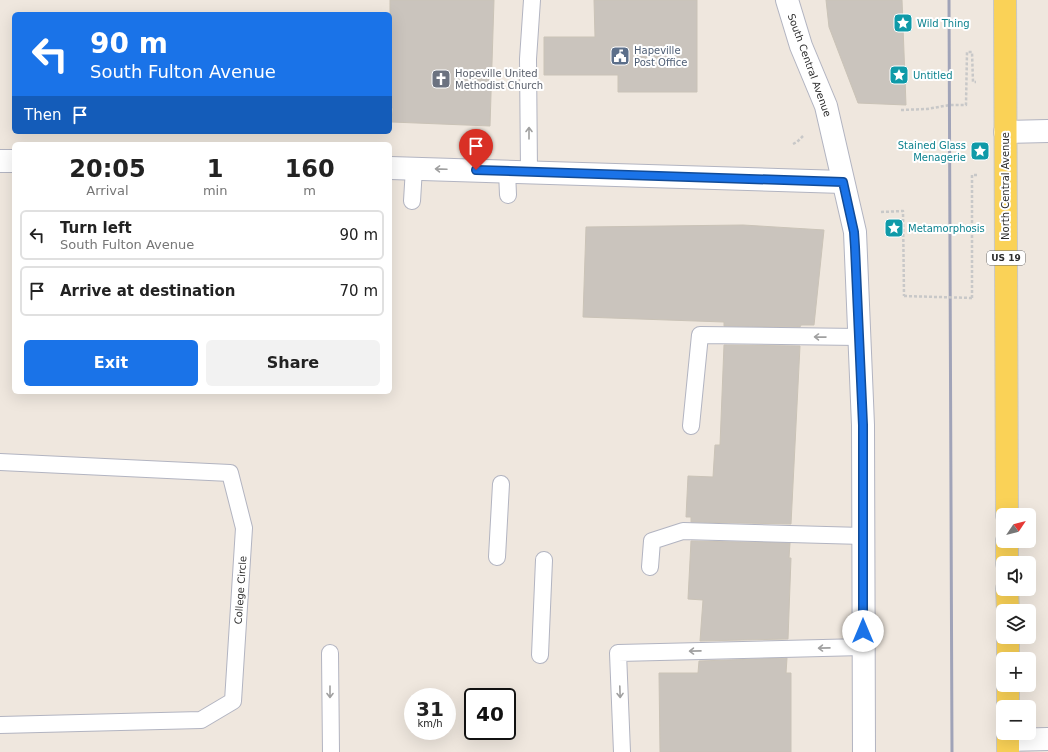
<!DOCTYPE html>
<meta charset="utf-8">
<style>
body{margin:0;font-family:"DejaVu Sans",sans-serif;background:#f2f2f2;color:#222;height:100vh;display:flex;flex-direction:column;font-size:15px;white-space:nowrap}
*{box-sizing:border-box;margin:0}
p{font-size:13px;color:#767676}
.icon{flex:none;width:22px;height:22px;fill:none;stroke:currentColor;stroke-width:2;stroke-linecap:round;stroke-linejoin:round}
.map{position:relative;flex:1;overflow:hidden}
.drawer{position:absolute;left:12px;top:142px;width:380px;height:252px;display:flex;flex-direction:column;background:#fff;border-radius:6px;box-shadow:0 4px 16px #0002}
.drawer>*{flex:none}
.top-card{position:absolute;left:12px;top:12px;width:380px;height:122px;border-radius:6px;box-shadow:0 4px 16px #0002;background:#1a73e8;color:#fff;overflow:hidden}
.needle{width:26px;rotate:55deg}
.buttons{position:absolute;left:996px;top:508px;display:grid;gap:8px}
.buttons a{display:grid;place-items:center;width:40px;height:40px;border-radius:6px;background:#fff;box-shadow:0 4px 16px #0002;font-size:20px}
.speed{position:absolute;left:404px;top:688px;display:flex;gap:8px;font-size:20px;font-weight:700;text-align:center}
.speed>*{display:grid;place-content:center;width:52px;height:52px;border-radius:50%;background:#fff;box-shadow:0 4px 16px #0002;line-height:1}
.speed small{font-size:10px;font-weight:400}
.speed .limit{border:2px solid #111;border-radius:6px;background:#fff;color:#111}
.pin{position:absolute;display:grid;place-items:center;width:34px;height:34px;color:#fff;margin:-41px -17px;border-radius:50% 50% 50% 0;rotate:-45deg;box-shadow:0 0 4px #0007}
.pin .icon{rotate:45deg}
.me{position:absolute;width:44px;margin:-22px;rotate:0deg;stroke-linejoin:round;filter:drop-shadow(0 0 3px #0008)}
.turn{display:flex;align-items:center;gap:14px;height:84px;padding:0 12px;font-size:18px}
.turn .icon{width:52px;height:52px;stroke-width:2.5}
.turn b{display:block;font-size:28px;line-height:34px}
.then{display:flex;align-items:center;height:38px;padding:0 12px;background:#0003;gap:8px;font-size:15px}
.eta{display:flex;justify-content:space-evenly;align-items:center;height:68px;text-align:center}
.eta b{font-size:24px;font-weight:700;line-height:28px}
.action{display:flex;gap:8px;margin-top:auto;padding:8px 12px}
.action a{flex:1;height:46px;border-radius:6px;background:#1a73e8;color:#fff;font-size:16px;font-weight:700;line-height:46px;text-align:center}
.action a+a{background:#f2f2f2;color:#222}
ul{padding:0;list-style:none}
li{display:flex;align-items:center;gap:12px;height:50px;margin:0 8px 6px;padding:0 4px;border:2px solid #e0e0e0;border-radius:6px}
li div{flex:1}
li b{display:block;font-size:15px}
li em{font-style:normal}
.map>svg:first-child{display:block}
.building{fill:#cac4bd;stroke:#cac3b7}
.lines{fill:none;stroke-linecap:round;stroke-linejoin:round}
.lane-casing{stroke:#b2b4c1;stroke-width:18}
.street-casing{stroke:#b2b4c1;stroke-width:24}
.secondary-casing{stroke:#b2b4c1;stroke-width:24}
.primary-casing{stroke:#c8c8c8;stroke-width:24}
.path{stroke:#c8c8c8;stroke-width:2.5;stroke-dasharray:3 2;stroke-linecap:butt}
.lane{stroke:#fff;stroke-width:16}
.street{stroke:#fff;stroke-width:22}
.secondary{stroke:#fff;stroke-width:22}
.primary{stroke:#fad257;stroke-width:22}
.rail{stroke:#a0a3b8;stroke-width:3}
.path-bridge{stroke:#c8c8c8;stroke-width:2.5;stroke-dasharray:3 2;stroke-linecap:butt}
.oneway{stroke:#a0a0a0}
.route-casing{stroke:#114b97;stroke-width:10}
.route{stroke:#1a73e8;stroke-width:7}
.labels{text-anchor:middle;stroke-width:4;stroke-linejoin:round;paint-order:stroke}
.shield{fill:#fff;stroke:#6b6b6b;stroke-width:1}
.shield-label{font-size:9px;font-weight:bold;fill:#2c2c2c}
.culture-label{font-size:10px;fill:#0d838f;stroke:#fff;text-anchor:start}
.service-label{font-size:10px;fill:#4e5e75;stroke:#fff;text-anchor:start}
.street-label{font-size:10px;fill:#2c2c2c;stroke:#fff}
.worship-label{font-size:10px;fill:#5b616d;stroke:#fff;text-anchor:start}
</style>
<div class="map">
<svg width="1048" height="752" viewBox="0 0 1048 752">
<rect width="100%" height="100%" fill="#efe7de"/>
<path class="building" d="M390,0H494L490,126L392,122L393,108H390Z
M594,0H697V92H618V75H544V37H595Z
M826,0H902L906,105L858,103L829,27Z
M743,225L824,230L814,325H801L800,327L724,326V322L583,317L586,227Z
M724,345L800,346L791,524L691,522V517H686L688,476L713,477L715,445H720Z
M691,541L790,543L789,558H791L788,639L700,641L703,600L688,599Z
M787,658L786,673H791V752H660L659,673H698L699,661Z"/>
<g class="lines">
<defs>
<path id="lane" d="M507,171L508,195
M529,172L528,59L532,0
M412,201L414,168
M691,426L700,335L859,337
M0,462L230,473L244,528L233,701L201,720L0,725
M497,557L501,484
M650,567L652,541L683,531L863,536
M330,653L331,752
M540,655L544,560
M622,752L618,653L863,647"/>
<path id="street" d="M1005,132L1048,131
M0,161H14
M390,168L843,182
M1008,740L1048,739"/>
<path id="secondary" d="M787,0L801,46L826,106L855,232L863,425L864,752"/>
<path id="primary" d="M1005,0L1007,515
M1007,541V563
M1007,589L1008,611
M1008,637V659
M1008,685V707
M1008,733V752"/>
</defs>
<use href="#lane" class="lane-casing"/>
<use href="#street" class="street-casing"/>
<use href="#secondary" class="secondary-casing"/>
<use href="#primary" class="primary-casing"/>
<path class="path" d="M901,110L927,109L950,105H966L967,52H972L973,82H976
M793,144L797,142L803,136
M881,212L903,211L904,296
M972,298V175H978"/>
<use href="#lane" class="lane"/>
<use href="#street" class="street"/>
<use href="#secondary" class="secondary"/>
<use href="#primary" class="primary"/>
<path class="rail" d="M949,0L952,752"/>
<path class="path-bridge" d="M904,296L972,298"/>
</g>
<defs><path id="oneway-shaft" d="M-6 0H5M1.5-3L5.5 0L1.5 3" fill="none" stroke-width="1.6" stroke-linecap="round" stroke-linejoin="round"/></defs>
<g class="oneway">
<use href="#oneway-shaft" transform="translate(529 133) rotate(-90)"/>
<use href="#oneway-shaft" transform="translate(441 169) rotate(-178)"/>
<use href="#oneway-shaft" transform="translate(820 337) rotate(-179)"/>
<use href="#oneway-shaft" transform="translate(824 648) rotate(179)"/>
<use href="#oneway-shaft" transform="translate(695 651) rotate(179)"/>
<use href="#oneway-shaft" transform="translate(330 692) rotate(90)"/>
<use href="#oneway-shaft" transform="translate(620 692) rotate(88)"/>
</g>
<g class="lines">
<defs>
<path id="route" d="M476,170L843,182L854,232L855,247L863,425V631"/>
</defs>
<use href="#route" class="route-casing"/>
<use href="#route" class="route"/>
</g>
<defs>
<symbol id="sight-square" viewBox="-11 -11 22 22"><rect x="-9" y="-9" width="18" height="18" rx="4" fill="#0f9aa8" stroke="#fff"/><path d="M0-6L1.8-2.2L6-1.7L2.9 1.2L3.7 5.4L0 3.3L-3.7 5.4L-2.9 1.2L-6-1.7L-1.8-2.2Z" fill="#fff"/></symbol>
<symbol id="civic-square" viewBox="-11 -11 22 22"><rect x="-9" y="-9" width="18" height="18" rx="4" fill="#5c6f8a" stroke="#fff"/><path d="M-.6-6.5H3V-4.5H.6V-3L4-1V1h2V6H-6V1h2V-1L-.6-3ZM-1.2 2.5V6h2.4V2.5Z" fill="#fff"/></symbol>
<symbol id="church-square" viewBox="-11 -11 22 22"><rect x="-9" y="-9" width="18" height="18" rx="4" fill="#6b7280" stroke="#fff"/><path d="M-1.2-6h2.4v3.5h3.3v2.4h-3.3V6h-2.4V-.1h-3.3v-2.4h3.3Z" fill="#fff"/></symbol>
</defs>
<g fill-rule="evenodd">
<use href="#sight-square" x="892" y="12" width="22" height="22"/>
<use href="#civic-square" x="609" y="45" width="22" height="22"/>
<use href="#sight-square" x="888" y="64" width="22" height="22"/>
<use href="#church-square" x="430" y="68" width="22" height="22"/>
<use href="#sight-square" x="969" y="140" width="22" height="22"/>
<use href="#sight-square" x="883" y="217" width="22" height="22"/>
</g>
<g class="labels">
<rect class="shield" x="987" y="251" width="38" height="14" rx="3"/>
<g class="shield-label">
<text x="1006" y="261">US 19</text>
</g>
<g class="culture-label">
<text x="917" y="27">Wild Thing</text>
<text x="913" y="79">Untitled</text>
<text x="966" y="149" text-anchor="end">Stained Glass<tspan x="966" dy="12">Menagerie</tspan></text>
<text x="908" y="232">Metamorphosis</text>
</g>
<g class="service-label">
<text x="634" y="54">Hapeville<tspan x="634" dy="12">Post Office</tspan></text>
</g>
<g class="street-label">
<text transform="translate(810 65) rotate(70)" y="4">South Central Avenue</text>
<text transform="translate(1005 186) rotate(-90)" y="4">North Central Avenue</text>
<text transform="translate(240 590) rotate(-86)" y="4">College Circle</text>
</g>
<g class="worship-label">
<text x="455" y="77">Hopeville United<tspan x="455" dy="12">Methodist Church</tspan></text>
</g>
</g>
</svg>
<div class="buttons">
<a><svg class="needle" viewBox="-14 -14 28 28"><path d="M0-13l5 13h-10z" fill="#e53935"/><path d="M0 13l5-13h-10z" fill="#767676"/></svg></a>
<a><svg class="icon" aria-label="sound" viewBox="0 0 24 24"><path d="M4 9h4l5-4v14l-5-4H4zM17 9q2 3 0 6"/></svg></a>
<a><svg class="icon" aria-label="layers" viewBox="0 0 24 24"><path d="M12 4l9 5-9 5-9-5zM3 14l9 5 9-5"/></svg></a>
<a>+</a>
<a>−</a>
</div>
<div class="speed"><div>31<small>km/h</small></div><div class="limit">40</div></div>
<div class="pin" style="left:476px;top:170px;background:#d93025"><svg class="icon" aria-label="arrive" viewBox="0 0 24 24"><path d="M6 21V4h12l-3 4 3 4H6"/></svg></div>
<svg class="me" style="left:863px;top:631px" viewBox="-20 -20 40 40"><circle r="19" fill="#fff"/><path d="M0-13L10 11 0 6-10 11z" fill="#1a73e8"/></svg>
<div class="top-card">
<div class="turn"><svg class="icon" aria-label="left" viewBox="0 0 24 24"><path d="M17 20v-9H6M10 6l-5 5 5 5"/></svg><div><b>90 m</b>South Fulton Avenue</div></div>
<div class="then">Then<svg class="icon" aria-label="arrive" viewBox="0 0 24 24"><path d="M6 21V4h12l-3 4 3 4H6"/></svg></div>
</div>
<section class="drawer">
<div class="eta">
<div><b>20:05</b><p>Arrival</p></div>
<div><b>1</b><p>min</p></div>
<div><b>160</b><p>m</p></div>
</div>
<ul>
<li><svg class="icon" aria-label="left" viewBox="0 0 24 24"><path d="M17 20v-9H6M10 6l-5 5 5 5"/></svg><div><b>Turn left</b><p>South Fulton Avenue</p></div><em>90 m</em></li>
<li><svg class="icon" aria-label="arrive" viewBox="0 0 24 24"><path d="M6 21V4h12l-3 4 3 4H6"/></svg><div><b>Arrive at destination</b></div><em>70 m</em></li>
</ul>
<div class="action"><a>Exit</a><a>Share</a></div>
</section>
</div>
